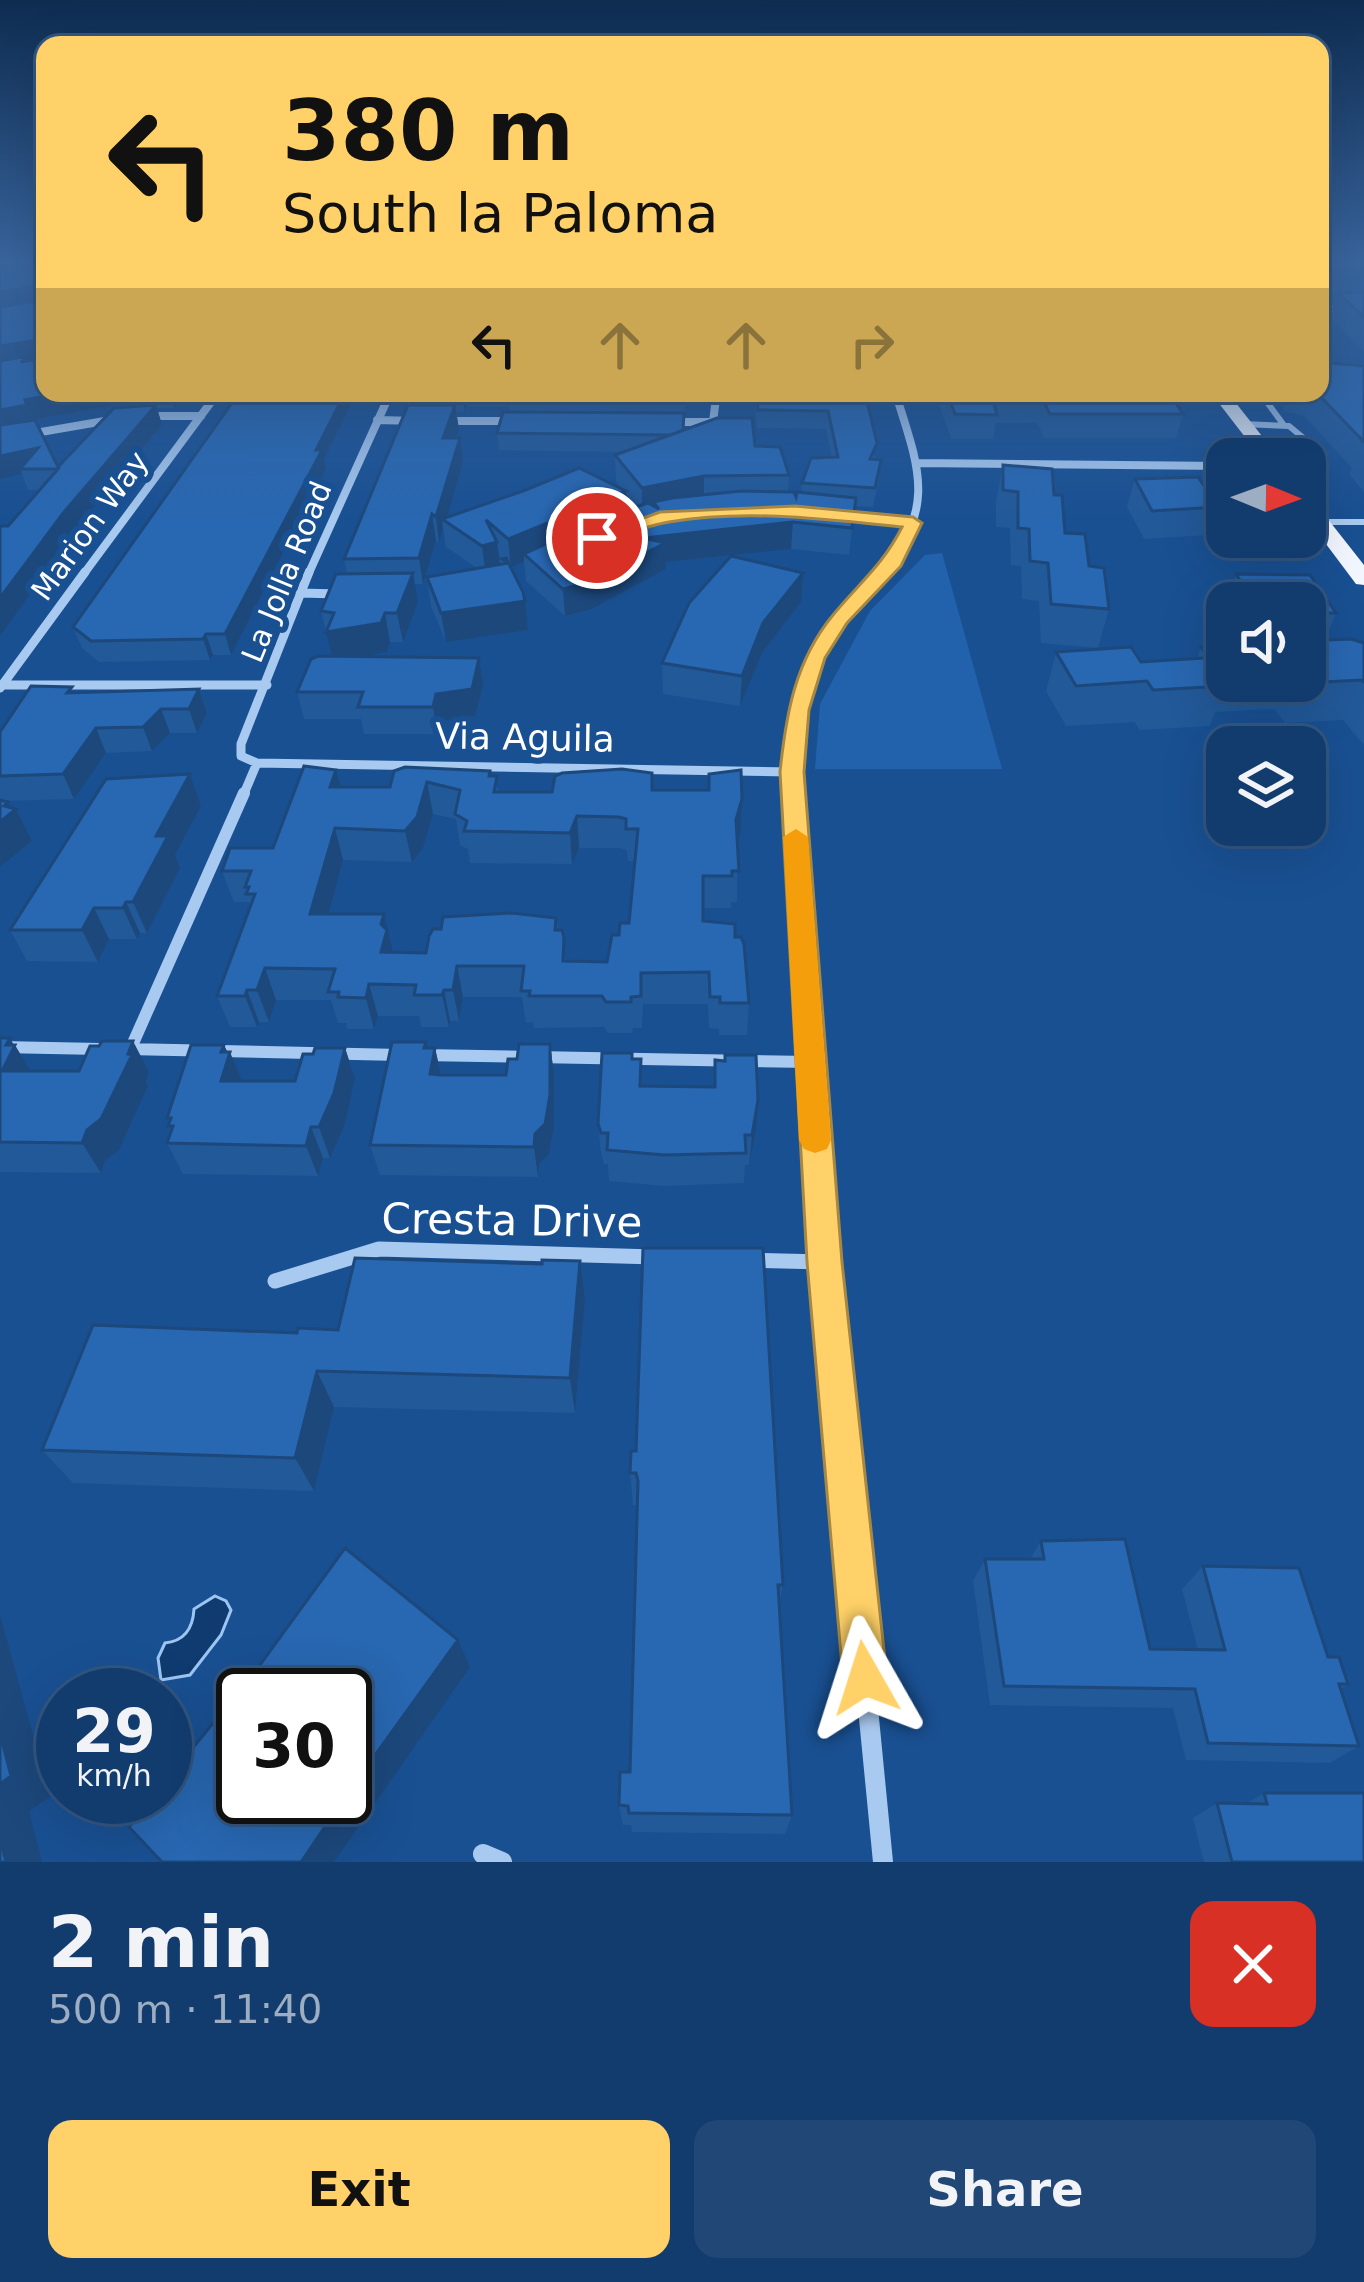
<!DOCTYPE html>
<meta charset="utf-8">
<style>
body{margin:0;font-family:"DejaVu Sans",sans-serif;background:#204776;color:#f1f3f6;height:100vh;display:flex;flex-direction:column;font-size:45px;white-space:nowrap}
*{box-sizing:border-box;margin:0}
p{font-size:39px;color:#9dadc2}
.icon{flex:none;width:66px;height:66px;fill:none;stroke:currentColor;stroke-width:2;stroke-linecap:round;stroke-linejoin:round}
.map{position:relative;height:1862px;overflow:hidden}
.drawer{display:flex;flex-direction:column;background:#133c6e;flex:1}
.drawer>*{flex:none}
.banner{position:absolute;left:36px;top:36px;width:1293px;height:366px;border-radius:24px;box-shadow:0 12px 48px #0002,0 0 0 3px #325681;background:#ffd168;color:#111;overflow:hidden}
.needle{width:78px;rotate:91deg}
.controls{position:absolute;left:1206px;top:438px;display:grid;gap:24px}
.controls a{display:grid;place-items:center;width:120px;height:120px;border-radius:24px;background:#133c6e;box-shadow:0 12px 48px #0002,0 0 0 3px #325681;font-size:60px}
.speed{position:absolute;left:36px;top:1668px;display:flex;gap:24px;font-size:60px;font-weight:700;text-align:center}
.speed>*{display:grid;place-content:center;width:156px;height:156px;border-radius:50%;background:#133c6e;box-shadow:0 12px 48px #0002,0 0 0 3px #325681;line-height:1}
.speed small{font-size:30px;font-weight:400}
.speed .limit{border:6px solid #111;border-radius:18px;background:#fff;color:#111}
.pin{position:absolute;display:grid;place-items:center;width:102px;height:102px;color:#fff;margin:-51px;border:6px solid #fff;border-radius:50%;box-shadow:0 3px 12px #0007}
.me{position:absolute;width:132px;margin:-66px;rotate:354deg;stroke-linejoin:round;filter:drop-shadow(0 0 9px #0008)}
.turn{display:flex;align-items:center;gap:42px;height:252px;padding:0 48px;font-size:54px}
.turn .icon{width:156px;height:156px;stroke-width:2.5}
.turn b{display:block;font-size:84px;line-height:102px}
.lanes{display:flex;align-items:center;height:114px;padding:0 48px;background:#0003;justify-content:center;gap:60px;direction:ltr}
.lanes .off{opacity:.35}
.round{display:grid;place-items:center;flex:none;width:126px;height:126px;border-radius:24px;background:#204776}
.head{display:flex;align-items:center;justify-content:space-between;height:204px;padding:0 48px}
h1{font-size:72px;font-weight:800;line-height:90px}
.button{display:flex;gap:24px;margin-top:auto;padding:24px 48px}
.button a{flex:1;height:138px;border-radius:24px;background:#ffd168;color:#111;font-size:48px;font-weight:800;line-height:138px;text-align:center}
.button a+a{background:#204776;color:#f1f3f6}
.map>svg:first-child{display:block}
.green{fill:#2262ac}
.water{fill:#103b70;stroke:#9cc5f2;stroke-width:3}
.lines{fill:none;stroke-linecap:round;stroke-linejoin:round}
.service-far1{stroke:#a9caf0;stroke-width:4.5}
.service{stroke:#a9caf0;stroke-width:6}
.minor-far5{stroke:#a9caf0;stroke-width:6}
.minor-far4{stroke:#a9caf0;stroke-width:8}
.minor-far3{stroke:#a9caf0;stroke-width:9}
.minor-far2{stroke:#a9caf0;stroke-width:12}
.minor-far1{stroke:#a9caf0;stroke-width:15}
.minor{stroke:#a9caf0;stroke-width:20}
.primary{fill:#f2f7ff;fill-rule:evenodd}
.wall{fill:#225998;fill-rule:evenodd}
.shaded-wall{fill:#1c487c}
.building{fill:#2867b1;stroke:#1c487c;stroke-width:3;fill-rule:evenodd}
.route{fill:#ffd168;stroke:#a68844;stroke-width:3}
.slow{fill:#f59e0b}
.labels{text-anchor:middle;stroke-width:12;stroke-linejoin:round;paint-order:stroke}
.far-street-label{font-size:30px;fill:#fff;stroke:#195092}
.street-label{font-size:36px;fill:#fff;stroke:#195092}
.near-street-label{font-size:42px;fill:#fff;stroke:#195092}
</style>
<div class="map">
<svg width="1364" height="1862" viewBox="0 0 1364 1862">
<rect width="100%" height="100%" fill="#195092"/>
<path class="green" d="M942,553L1002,769H815L820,704L870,611L925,555Z"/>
<path class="water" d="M215,1596L226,1601L231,1610L221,1635L190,1675L161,1680L158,1658L165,1643C185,1641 193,1628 194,1609Z"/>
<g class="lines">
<path class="service-far1" d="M1260,393L1266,401"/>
<path class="service" d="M1264,398L1283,424
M1243,424L1289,426L1324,455
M1319,522H1364"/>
<path class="minor-far5" d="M1320,309H1364
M895,393L898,401
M212,401L218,393
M386,401L390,393
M715,401L716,393"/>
<path class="minor-far4" d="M148,416H201
M377,420L418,421
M445,421H514
M673,422H713L716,398
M0,439L116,419
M916,463L1227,466
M843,514L913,523
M83,575L214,398
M308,575L388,398
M881,575C935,509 921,473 897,398"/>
<path class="minor-far3" d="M309,572L241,744V756L257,763L792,772
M300,593L339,594
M0,685H267
M0,688L85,572
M243,796L257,763
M794,796C786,686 818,651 884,572"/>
<path class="minor-far2" d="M793,793L812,1073
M0,1047L100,1049
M127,1049L400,1055
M130,1050L244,793
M421,1055L810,1062"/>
<path class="minor-far1" d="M811,1070L840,1423
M747,1260L824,1262
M275,1281L379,1249L655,1257"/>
<path class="minor" d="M840,1420L883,1862
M483,1854L502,1862"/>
<path class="primary" d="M1211,393H1228L1280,459H1262Z
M1305,497L1312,499L1364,565V585L1356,584L1305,516Z"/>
</g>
<path class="wall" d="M0,261H45V393H186L174,408H157L162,425L73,534L0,636V526H8L39,490H28L22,474L0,479ZM135,401L136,406L58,467L33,420Z
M1320,261H1364V351L1329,316L1338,293L1347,292H1320Z
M1364,366V492L1349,474L1352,468L1304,416L1283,411L1289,393H1320Z
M239,393H357L324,459L326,468L231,655H213L210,660L99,662L82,648L73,627Z
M417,393H685L684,430L755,446L789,475L788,492L796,497L801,493L802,483L832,457L826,429L757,428L754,393H865L875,460H881L879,479L873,507L855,506L849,555L791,549L666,562V569L592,609L565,616L526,581L524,562L511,567L525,601L528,630L446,642L431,606L427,577L477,568L446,547L443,529L439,543L436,540L423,584H414L418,602L403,642H390L387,652L363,656L479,658L483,685L475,716L441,721L437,734H364L361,719H304L297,692L332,656L321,611L347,574L344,559L418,405ZM467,406H509L510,412L497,433L499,450L624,452L615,455L616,481L622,489L523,491L447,517L463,462L455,438L459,429L456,412H464ZM626,494L637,507L627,510Z
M935,393H1169L1183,414L1176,438H1044L1037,423H996L993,439H951Z
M1003,465L1054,495L1065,533L1089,566L1109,609L1098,648L1041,643L1039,601L1022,599L1021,566L1011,565L1010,528L996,527V501Z
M1135,479L1218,507L1209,535L1144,539L1127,507Z
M1236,574L1336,613L1325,640L1364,643V743H1362L1343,720L1285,723L1274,709L1215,712L1210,726L1140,730L1134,722L1066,726L1046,691L1056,652L1141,662L1197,659L1201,647L1227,646V681H1305V603H1227V605L1226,603Z
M801,602L762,653L740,706L663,694L662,663Z
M199,689L207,713L197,733H170L152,751L106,753L74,799L2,801L8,802L11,808L16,809L32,841L0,867V732L74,693Z
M652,773L653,790L742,799L741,830L737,843V902H731V908H703V921L735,937L749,1003L747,1035H719V1029L709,1028L708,1004H643L642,1028H633L632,1033H608L604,1027L534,1028L533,1022L526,1023L522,997H463L459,1021H450L449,1027H421L419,1016H378L374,1029H347L346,1023H338L331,1000H276L269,1022H259L257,1027H230L217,996L251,906L249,902H234L222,871L273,848L340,787H390L491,776L500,792H552ZM433,814L456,819L460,845L468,849L470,863L572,864L579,848H620L627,851L628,861H635L629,923L619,935L607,962L566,961L556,918L426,953H392L384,914H328L343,860L412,862L423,848Z
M190,774L201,806L175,855L180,868L147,933H140L137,939H109L98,962L27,961L10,930Z
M0,1038L14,1045L31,1071L149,1072L146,1081L148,1086L119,1150L105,1161L101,1173L0,1172Z
M426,1042L427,1048H435L441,1075H506L517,1059L550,1044L554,1075V1126L549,1154L539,1164L538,1177L380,1175L370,1145Z
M224,1045L242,1081H295L313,1054L345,1048L355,1079L345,1124L330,1158H323L318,1176L183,1174L167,1143L171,1132L167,1118Z
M632,1059H641L642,1086L714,1087L715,1060L756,1131L749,1165H745L744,1183L664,1186L609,1181L608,1164H604L601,1154L598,1124Z
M580,1261L585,1299L575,1413L334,1407L314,1491L73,1483L42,1450L297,1333L338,1330L542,1264Z
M631,1451L783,1585L779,1607L792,1815L785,1834L632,1832L631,1825H623L619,1805L630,1772L638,1505H633L630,1473Z
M1041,1541L1150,1649L1198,1650L1182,1589L1203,1566L1328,1657L1348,1684L1341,1689L1359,1746L1330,1763L1186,1760L1173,1708L990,1705L973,1581L985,1559H1030Z
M1264,1793L1364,1862H1204L1193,1818L1217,1803H1247Z"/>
<path class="shaded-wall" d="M37,286L44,304L0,311V292Z
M37,340L44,359L0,367V346Z
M62,393H132L135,401L33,420L0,432V410L25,400Z
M170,393H186L174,408Z
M345,393H357L324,459L326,468L231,655L225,634Z
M463,393H465L467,406L464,412Z
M156,405L162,425L73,534L0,636V598L64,512Z
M455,405L459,429L447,462L443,438Z
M460,438L463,462L446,521L442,519L443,529L439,543L436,517Z
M38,448L20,469L22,474L0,479V456Z
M704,476V503L653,502V512L642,514V488Z
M626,491L627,519L524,554V562L511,567L508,539Z
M432,514L436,540L423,584L419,558Z
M793,522L791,549L666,562V569L592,609L565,616L563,589L644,538Z
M497,542L501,571L486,575L482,546Z
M413,573L418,602L403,642L397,613Z
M803,573L801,602L762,653L740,706L742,676L763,623Z
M525,601L528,630L446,642L441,613Z
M385,613L390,642L387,652L333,662L326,632Z
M206,634L213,655L210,660L203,639Z
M479,658L483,685L475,716L441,721L437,734L433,707L436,694Z
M199,689L207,713L197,733L189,709Z
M161,709L170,733L152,751L143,727Z
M96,728L106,753L74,799L63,774Z
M336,770L344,801L330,787Z
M190,774L201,806L175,855L180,868L147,933L133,902L156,836Z
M427,782L433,814L423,848L412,862L405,831Z
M742,799L741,830L735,851L736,820Z
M8,802L13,812L16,809L32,841L0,867V822L4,806Z
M577,816L579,848L572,864L570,833Z
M335,828L343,860L320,945L310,914Z
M126,902L140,933L137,939L123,908Z
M94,908L109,939L98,962L82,930Z
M384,914L395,962L381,952V924Z
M457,966L463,997L459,1021L453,990Z
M265,968L276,1000L269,1022L257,990Z
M369,984L378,1016L374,1029L366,998Z
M247,990L259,1022L257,1027L245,996Z
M444,990L450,1021L449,1027L442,995Z
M10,1038L15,1047V1045L34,1077L2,1071L6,1045Z
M133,1041L149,1072L146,1081L148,1086L119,1150L105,1161L101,1173L82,1143Z
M426,1042L431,1066L435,1048L442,1080L437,1106L424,1048Z
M550,1044L554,1075V1126L549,1154L539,1164L538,1177L534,1147L535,1134Z
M224,1045L229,1057L230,1052L243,1084L221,1081V1052Z
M345,1048L355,1079L345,1124L330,1158L319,1127Z
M758,1100L756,1131L749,1165L752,1135Z
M311,1127L323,1158L318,1176L306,1146Z
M580,1261L585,1299L575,1413L570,1378Z
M317,1371L334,1407L314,1491L295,1458Z
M0,1615L50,1797L29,1811L42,1862H6L0,1838Z
M458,1640L470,1667L334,1862H301L326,1823Z"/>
<path class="building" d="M0,261H45V290L37,286L0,292Z
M1320,261H1364V278L1362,270L1320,269Z
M45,292V348L37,340L0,346V307L40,300Z
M1364,292V317L1338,293Z
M33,355L21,362L45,358V393H62L25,400L27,405L0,410V361Z
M1320,362L1364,366V442L1317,393H1320Z
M239,393H345L316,450H322L225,634H206L203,639L91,641L73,627Z
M509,393H685L684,396L508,395Z
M756,393H865L877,443L870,459L881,460L875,488L802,483L811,458L838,457L828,411L758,410Z
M947,393H1169L1183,414H1050L1042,399L998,398L993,400L997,415L955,414Z
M156,405L64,512L0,598V526H8L58,469H20L38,448L0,456V425L35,420L58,467L114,408Z
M408,405H455L443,438H460L436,517L432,514L419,558L344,559Z
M503,412L684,413L683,430L671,435L497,433Z
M717,418H752L755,446L780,447L789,475L704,476L642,488L615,455Z
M1003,465L1052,469L1054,495H1062L1065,533L1085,534L1089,566L1104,568L1109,609L1051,604L1048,563L1030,561L1029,529L1018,528V492L1003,490Z
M579,468L626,491L508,539L486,520L497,542L482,546L442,519L523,491Z
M1198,477L1218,507L1152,511L1135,479Z
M741,491L794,492L796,497L797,492L856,498L852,528L793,522L644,538L665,543L590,582L563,589L524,554L608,516L648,503L659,509L653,502L672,498Z
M731,556L803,573L763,623L742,676L662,663L689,603Z
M506,558L523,592L525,601L441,613L427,577L508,563L502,559Z
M413,573L397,613H385L381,623L326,632L334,613L321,611L336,574Z
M1236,574L1310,575L1336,613H1305V603H1254Z
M1351,639L1364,643V682L1362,680L1303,683L1301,681H1305V641Z
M1227,646V673H1220L1201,647Z
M1131,647L1141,662L1204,658L1225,686L1153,690L1147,681L1076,686L1056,652Z
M318,656L479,658L472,689L436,694L433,707H358L363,692H297L311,659Z
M31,686L72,687L67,693L199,689L189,709H161L143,727L96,728L63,774L0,776V732Z
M304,766L336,770L330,787H390L394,771L405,767L490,771L489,776H497L494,792H552L555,776L562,773L622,769L652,773V790H709V774L741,770L742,799L736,820L739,871H732V876H703V921L735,924V937H741L744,944L749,1003H720V997H710L709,972L641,973V996L631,997V1002H606L602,996H529L530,991H521L524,966H457L453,990H444L442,995H414L416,985L369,984L366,998L338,997L339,992H328L335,969L265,968L257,990H247L245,996H217L255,894H246L249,887H245L251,871H222L230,848H273ZM427,782L460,790L455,814L467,821L464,831L570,833L577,816L619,817L626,819V829H638L629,923H620L619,935H612L607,962L563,961L564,938L562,930H555L556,918L512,913L443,917L441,929H433L429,936L426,953L381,952L387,930L381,924L384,914H310L335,828L405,831L417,817Z
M190,774L156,836H168L133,902H126L123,908H94L82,930H10L106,779Z
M0,800L8,802L4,806L16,809L0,822Z
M0,1038H10L6,1045H15L2,1071H79L90,1046H99L102,1041H133L128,1054L132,1055L101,1119L87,1130L82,1143L0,1142Z
M392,1042H426L424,1048H435L430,1074L440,1075H506L508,1059H517L519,1044H550V1095L545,1124L535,1134L534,1147L370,1145Z
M191,1045H224L221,1052H230L221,1081H295L303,1054H313L315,1048H345L334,1093L319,1127H311L306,1146L167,1143L173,1126H168L171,1118H167Z
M602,1053H632V1059H641L640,1086L715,1087V1060L725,1061V1055H756L758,1100L752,1135H745L746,1153L664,1155L607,1150L608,1133H601L598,1124Z
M643,1248H763L783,1585H778L792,1815L629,1813L628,1806L619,1805L620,1772H630L638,1481L636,1473H630L631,1451H636Z
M355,1258L542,1264V1260L580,1261L570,1378L317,1371L295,1458L42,1450L93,1325L297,1333L298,1328L338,1330Z
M1125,1539L1150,1649L1225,1650L1203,1566L1299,1568L1328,1657H1339L1348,1684H1339L1359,1746L1208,1743L1195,1689L1004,1686L985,1559H1044L1041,1541Z
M345,1548L458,1640L345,1797V1695H243V1797H345L301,1862H162L129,1827L153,1797H165V1782L254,1673Z
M0,1733L11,1776L0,1784Z
M1264,1793H1364V1862H1232L1217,1803L1267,1804Z
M0,1838L6,1862H0Z"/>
<linearGradient id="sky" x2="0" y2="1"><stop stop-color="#0e2c50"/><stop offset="0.5" stop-color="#38649d"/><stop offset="1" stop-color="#38649d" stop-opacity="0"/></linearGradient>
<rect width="1364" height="521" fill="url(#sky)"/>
<path class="route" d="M795,506L913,517L922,523L901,566L847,623L825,658L809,710L804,772L842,1262L887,1678L881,1693L865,1700L849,1693L843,1678L807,1262L780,772C786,714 795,661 833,615C859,583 883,565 902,527C825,519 746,509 669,522C644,526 621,537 597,543L588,538L660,512Z"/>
<path class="slow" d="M796,829L808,837L831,1140L827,1149L815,1153L804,1149L799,1140L783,837Z"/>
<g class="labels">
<g class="far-street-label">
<text transform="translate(90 526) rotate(-54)" y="10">Marion Way</text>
<text transform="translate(287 572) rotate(-68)" y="10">La Jolla Road</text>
</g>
<g class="street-label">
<text transform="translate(525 737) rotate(1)" y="13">Via Aguila</text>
</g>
<g class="near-street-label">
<text transform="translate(512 1220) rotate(1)" y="15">Cresta Drive</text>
</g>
</g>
</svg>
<div class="controls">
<a><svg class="needle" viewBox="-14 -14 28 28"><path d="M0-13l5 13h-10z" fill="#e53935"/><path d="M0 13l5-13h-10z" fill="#9dadc2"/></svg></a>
<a><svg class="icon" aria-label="sound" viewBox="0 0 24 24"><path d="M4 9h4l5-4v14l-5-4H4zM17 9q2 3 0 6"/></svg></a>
<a><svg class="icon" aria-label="layers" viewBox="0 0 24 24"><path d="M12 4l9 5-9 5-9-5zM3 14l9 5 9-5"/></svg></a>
</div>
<div class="speed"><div>29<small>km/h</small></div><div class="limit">30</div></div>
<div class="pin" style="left:597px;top:538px;background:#d93025"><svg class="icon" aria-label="arrive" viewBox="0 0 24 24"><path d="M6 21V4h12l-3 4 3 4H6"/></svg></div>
<svg class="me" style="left:865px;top:1678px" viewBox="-20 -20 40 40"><path d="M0-17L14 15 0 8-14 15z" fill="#ffd168" stroke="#fff" stroke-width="4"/></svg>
<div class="banner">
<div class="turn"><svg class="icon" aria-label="left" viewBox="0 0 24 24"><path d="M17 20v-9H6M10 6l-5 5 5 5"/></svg><div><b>380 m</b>South la Paloma</div></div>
<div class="lanes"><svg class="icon" aria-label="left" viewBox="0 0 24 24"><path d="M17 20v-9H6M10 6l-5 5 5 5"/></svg><svg class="icon off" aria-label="ahead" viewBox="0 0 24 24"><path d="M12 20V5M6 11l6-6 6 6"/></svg><svg class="icon off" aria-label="ahead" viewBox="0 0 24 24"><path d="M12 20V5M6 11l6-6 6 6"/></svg><svg class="icon off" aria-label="right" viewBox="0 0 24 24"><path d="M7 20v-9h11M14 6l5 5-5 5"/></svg></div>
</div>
</div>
<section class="drawer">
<div class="head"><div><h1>2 min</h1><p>500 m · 11:40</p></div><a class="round" style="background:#d93025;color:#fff"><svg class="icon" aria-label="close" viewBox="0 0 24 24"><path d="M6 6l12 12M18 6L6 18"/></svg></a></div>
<div class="button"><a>Exit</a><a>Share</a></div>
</section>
